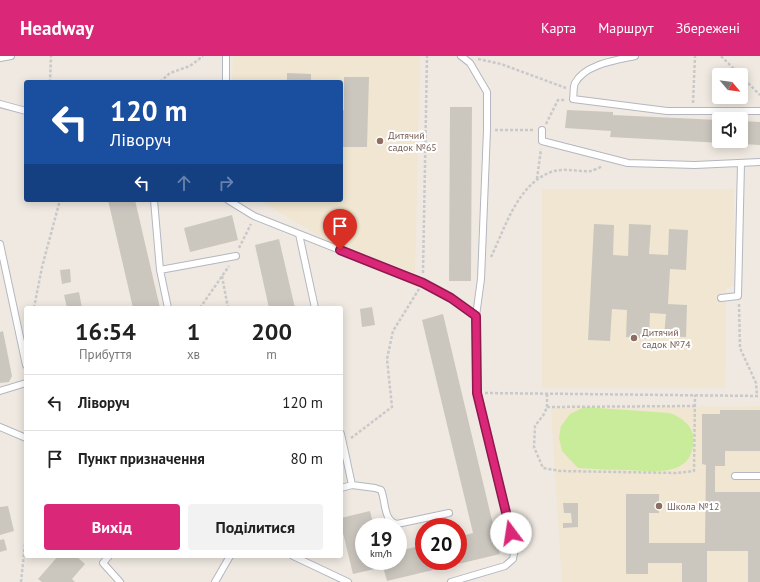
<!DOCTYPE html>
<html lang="uk">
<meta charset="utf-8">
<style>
body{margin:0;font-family:"PT Sans",sans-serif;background:#f2f2f2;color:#222;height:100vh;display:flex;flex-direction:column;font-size:15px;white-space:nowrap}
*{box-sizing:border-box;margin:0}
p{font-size:13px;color:#767676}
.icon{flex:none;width:22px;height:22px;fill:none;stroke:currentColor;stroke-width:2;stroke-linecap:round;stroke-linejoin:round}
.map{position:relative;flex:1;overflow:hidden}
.panel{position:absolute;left:24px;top:250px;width:319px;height:252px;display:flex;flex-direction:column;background:#fff;border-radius:4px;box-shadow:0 2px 10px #0003}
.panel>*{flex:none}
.banner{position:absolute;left:24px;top:24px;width:319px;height:122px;border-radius:4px;box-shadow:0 2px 10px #0003;background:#1a4fa0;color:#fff;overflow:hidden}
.needle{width:26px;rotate:119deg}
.buttons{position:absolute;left:712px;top:12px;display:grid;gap:8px}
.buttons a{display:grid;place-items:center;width:36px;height:36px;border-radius:4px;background:#fff;box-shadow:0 2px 10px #0003;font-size:20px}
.speed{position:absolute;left:355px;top:462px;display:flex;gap:8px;font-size:20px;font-weight:700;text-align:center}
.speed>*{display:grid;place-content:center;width:52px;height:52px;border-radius:50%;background:#fff;box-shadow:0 2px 10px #0003;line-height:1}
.speed small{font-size:10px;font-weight:400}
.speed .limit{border:6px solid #d22;background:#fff;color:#111}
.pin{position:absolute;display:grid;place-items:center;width:34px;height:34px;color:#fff;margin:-41px -17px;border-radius:50% 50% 50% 0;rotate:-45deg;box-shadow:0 0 4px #0007}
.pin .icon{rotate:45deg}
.me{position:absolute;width:44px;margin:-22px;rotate:346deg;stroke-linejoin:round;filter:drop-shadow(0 0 3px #0008)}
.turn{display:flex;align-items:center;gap:14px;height:84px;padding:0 20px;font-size:18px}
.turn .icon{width:52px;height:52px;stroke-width:2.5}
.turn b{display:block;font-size:28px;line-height:34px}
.lanes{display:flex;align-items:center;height:38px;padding:0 20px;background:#0003;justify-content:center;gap:20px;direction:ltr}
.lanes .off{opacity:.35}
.eta{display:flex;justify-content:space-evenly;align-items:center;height:68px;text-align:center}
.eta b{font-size:24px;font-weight:700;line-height:28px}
.primary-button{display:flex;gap:8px;margin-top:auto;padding:8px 20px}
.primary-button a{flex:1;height:46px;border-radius:4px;background:#db2777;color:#fff;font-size:16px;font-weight:700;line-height:46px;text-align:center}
.primary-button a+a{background:#f2f2f2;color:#222}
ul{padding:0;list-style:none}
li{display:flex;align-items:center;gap:12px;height:56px;padding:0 20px;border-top:1px solid #e0e0e0}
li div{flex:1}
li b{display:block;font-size:15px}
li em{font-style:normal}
header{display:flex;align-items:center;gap:24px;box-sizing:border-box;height:56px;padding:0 20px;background:#db2777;color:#fff}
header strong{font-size:19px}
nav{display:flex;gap:22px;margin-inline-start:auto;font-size:14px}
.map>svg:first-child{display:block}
.education{fill:#f0e6d1}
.pitch{fill:#c9ec9a}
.building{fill:#cbc7bf}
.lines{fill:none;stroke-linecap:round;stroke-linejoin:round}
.service-casing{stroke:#b4b7c1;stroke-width:8}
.path{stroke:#c9c9c9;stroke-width:2.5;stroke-dasharray:3 2;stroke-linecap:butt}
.service{stroke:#fff;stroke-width:6}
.route-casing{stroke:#8e194d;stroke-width:10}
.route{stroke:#db2777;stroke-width:7}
.education-dot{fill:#8d6e63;stroke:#fff;stroke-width:1.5}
.labels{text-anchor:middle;stroke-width:4;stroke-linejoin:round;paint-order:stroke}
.education-label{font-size:10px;fill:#785e54;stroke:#fff;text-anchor:start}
</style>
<header>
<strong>Headway</strong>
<nav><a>Карта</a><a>Маршрут</a><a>Збережені</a></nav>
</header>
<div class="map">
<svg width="760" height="526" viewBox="0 0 760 526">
<rect width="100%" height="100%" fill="#efe9e1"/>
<path class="education" d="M233,0H420L415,217L326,184L259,144H341V26H232Z
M542,133H734V230L726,232L725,332H542Z
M760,350V526H562L551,352Z"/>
<path class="pitch" d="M584,351L669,357C678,359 692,369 693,379C697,421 656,416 628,414C611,414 595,413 578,412L562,395L559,382L561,370L570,358Z"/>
<path class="building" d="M287,17L311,18V26H287Z
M344,21H369L367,91H343V67H341V54H344Z
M450,51H472L471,225H449Z
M567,54L613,56V59L719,64V85H741V65L760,66V89L610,81L611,75L565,72Z
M108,144H135L160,252H133Z
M232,159L238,184L190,196L184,172Z
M594,168L614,169L613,199L628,200L629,168L651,169L649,198L668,199L669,173L688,174L686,214L670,213L668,248L687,249L686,281L664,280L666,258L650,257L649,283L626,281L627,254L612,253L610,285L588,284Z
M279,183L285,209L295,252H269L255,189Z
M70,213L71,226L62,228L60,214Z
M79,236L82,252H67L64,239Z
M372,251L375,269L362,271L360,253Z
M443,258L500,498L387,525L383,511L353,518L341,469V462L370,455L374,471H364V505H398V495L424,489V505H458V481L473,477L422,264Z
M3,275L12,320L9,326L0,327V276Z
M720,354H760V395H725V410H715V436H760V526H748V495H707V526H682V507H648V518H626V438H659V457H649V487H705L706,409L702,408V358H720Z
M563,447H578V471L563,472V467H572L571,457H564Z
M8,450L14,475L0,479V451Z
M4,483L7,494L0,496V484Z
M58,500H76L85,508L72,523L75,526H42L38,523Z"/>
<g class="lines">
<defs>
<path id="service" d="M461,0L470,7L487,36V74L481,223L476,260
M635,0C617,4 585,8 575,27C573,31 574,38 573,43L667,55H760
M0,2L11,0
M226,26V0
M0,48L26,55
M542,74V85L628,107L695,109L760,106
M154,144L160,214L168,252
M228,144L254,160L423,227L451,242L476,260L477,337L515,492L513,503L505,510L451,526
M299,178L315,252
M0,188L26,309
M160,214L236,200
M721,242L738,240L741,107
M0,335L26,327
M0,371L26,382
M341,378L352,429L341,432
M735,420H760
M352,429L375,432L381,434C386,445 383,465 397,468L449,457
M109,500L103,507L120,526
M293,500L348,526
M215,526L230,500"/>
</defs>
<use href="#service" class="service-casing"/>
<path class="path" d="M721,0L740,19
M478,3L501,8L566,32
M741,20L760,39
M49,26L50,25L51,0
M160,26L170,17L190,10L203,0
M693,47L695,0
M546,68L558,44H565
M495,74H534
M537,123L541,93
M239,192L251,168
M491,201C506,170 518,126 554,115C566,112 579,116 591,115C594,114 599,112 602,110
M423,217L427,0
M222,220L228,252
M739,248L740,292L756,327L757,339
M34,252L42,211L60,144
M200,252L229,210
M485,337L760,340
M547,338V351
M695,350L547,351L544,358L535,370L534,391L543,412L560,415L676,417L694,415L695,339
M351,382L392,351L387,303L393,275L419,233
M21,526L26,479"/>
<use href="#service" class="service"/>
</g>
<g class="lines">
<defs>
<path id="route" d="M340,194L423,227L451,242L476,260L477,337L511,477"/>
</defs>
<use href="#route" class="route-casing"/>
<use href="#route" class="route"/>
</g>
<g class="education-dot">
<circle cx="380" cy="85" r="4"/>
<circle cx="634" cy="282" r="4"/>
<circle cx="659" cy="450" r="4"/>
</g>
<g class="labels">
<g class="education-label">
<text x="388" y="83">Дитячий<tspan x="388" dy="12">садок №65</tspan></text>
<text x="642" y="280">Дитячий<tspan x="642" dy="12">садок №74</tspan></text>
<text x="667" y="454">Школа №12</text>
</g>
</g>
</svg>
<div class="buttons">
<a><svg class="needle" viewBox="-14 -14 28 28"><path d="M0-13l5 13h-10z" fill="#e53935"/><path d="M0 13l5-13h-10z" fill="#767676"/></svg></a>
<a><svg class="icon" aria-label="sound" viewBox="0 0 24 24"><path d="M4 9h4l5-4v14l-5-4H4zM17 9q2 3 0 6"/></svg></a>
</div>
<div class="speed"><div>19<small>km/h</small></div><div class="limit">20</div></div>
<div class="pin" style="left:340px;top:194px;background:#d93025"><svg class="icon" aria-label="arrive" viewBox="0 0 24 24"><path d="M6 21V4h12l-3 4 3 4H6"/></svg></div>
<svg class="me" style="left:511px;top:477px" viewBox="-20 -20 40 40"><circle r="19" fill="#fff"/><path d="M0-13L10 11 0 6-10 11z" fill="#db2777"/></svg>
<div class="banner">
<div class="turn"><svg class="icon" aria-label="left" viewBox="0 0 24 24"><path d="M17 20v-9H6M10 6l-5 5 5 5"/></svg><div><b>120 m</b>Ліворуч</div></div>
<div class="lanes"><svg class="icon" aria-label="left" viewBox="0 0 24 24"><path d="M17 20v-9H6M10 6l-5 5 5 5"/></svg><svg class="icon off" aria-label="ahead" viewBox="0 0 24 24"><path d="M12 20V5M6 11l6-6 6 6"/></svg><svg class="icon off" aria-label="right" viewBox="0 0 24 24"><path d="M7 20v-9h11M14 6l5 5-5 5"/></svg></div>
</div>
<section class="panel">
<div class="eta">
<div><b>16:54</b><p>Прибуття</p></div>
<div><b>1</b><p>хв</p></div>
<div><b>200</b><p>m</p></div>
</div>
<ul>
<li><svg class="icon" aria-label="left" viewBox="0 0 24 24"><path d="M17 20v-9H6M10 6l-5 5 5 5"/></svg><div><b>Ліворуч</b></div><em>120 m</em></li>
<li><svg class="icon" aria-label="arrive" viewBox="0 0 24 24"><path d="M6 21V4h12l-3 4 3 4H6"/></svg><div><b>Пункт призначення</b></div><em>80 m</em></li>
</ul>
<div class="primary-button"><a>Вихід</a><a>Поділитися</a></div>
</section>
</div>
